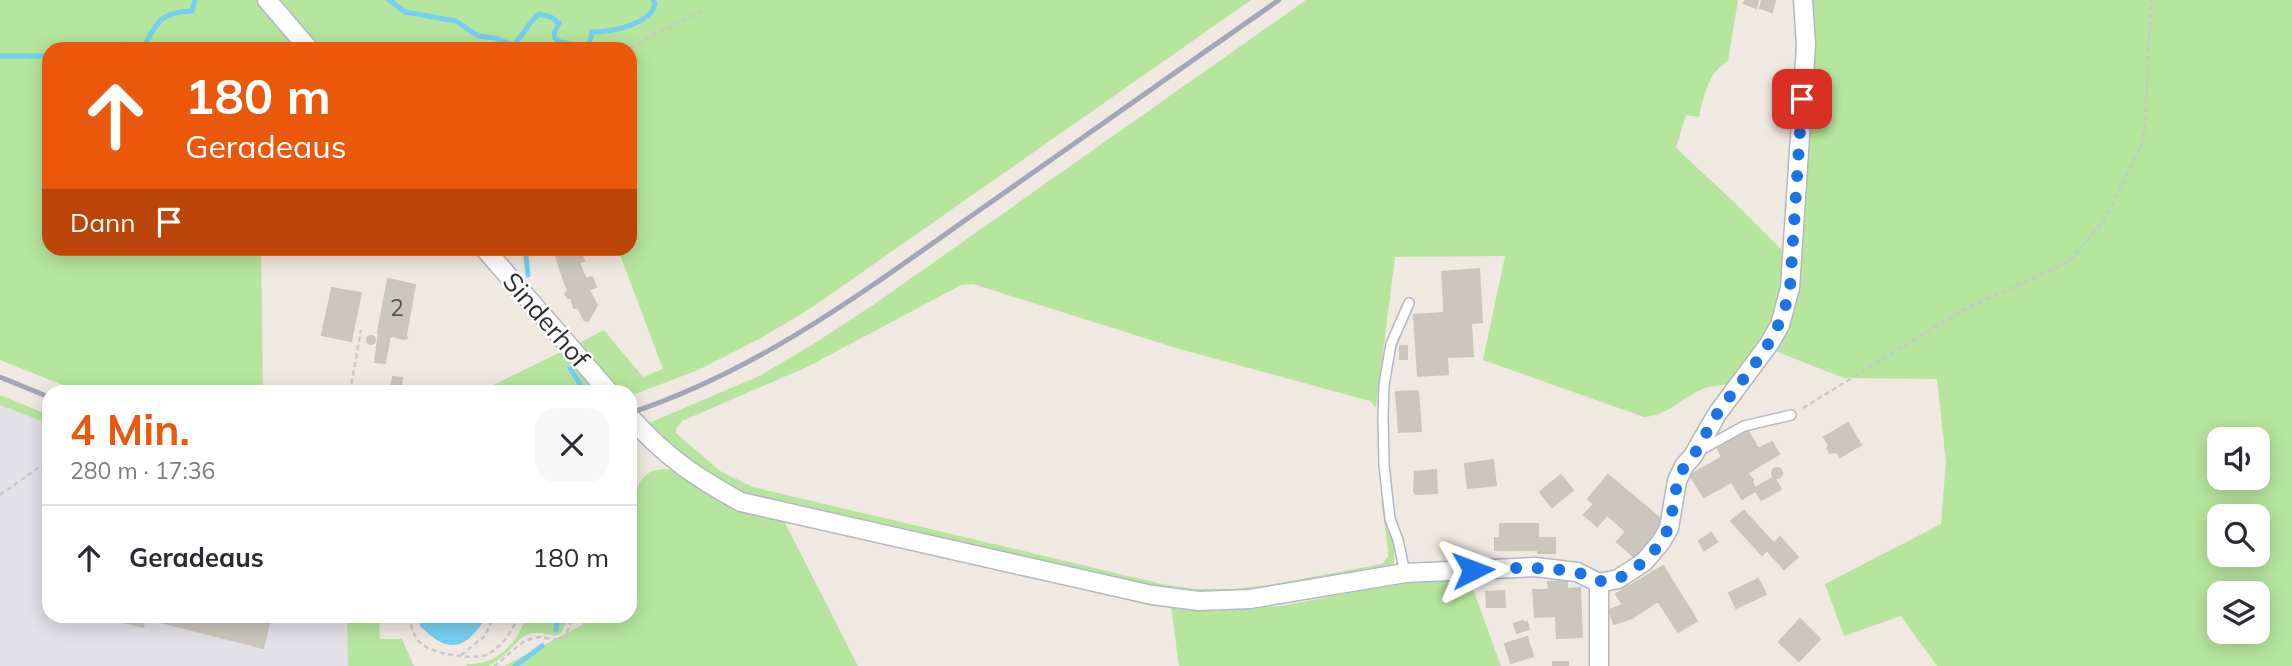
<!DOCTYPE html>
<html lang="de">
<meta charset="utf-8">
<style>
body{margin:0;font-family:Mulish,sans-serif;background:#f7f7f7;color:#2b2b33;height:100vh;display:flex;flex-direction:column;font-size:26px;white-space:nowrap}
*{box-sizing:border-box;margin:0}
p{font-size:23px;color:#7c7c81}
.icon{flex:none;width:38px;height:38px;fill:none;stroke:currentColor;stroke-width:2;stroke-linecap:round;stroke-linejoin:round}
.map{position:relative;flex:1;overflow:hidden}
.panel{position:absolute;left:42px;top:385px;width:595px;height:238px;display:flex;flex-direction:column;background:#fff;border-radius:21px;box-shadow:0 4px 18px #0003}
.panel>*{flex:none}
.hud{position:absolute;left:42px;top:42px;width:595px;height:214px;border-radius:21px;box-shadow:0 4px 18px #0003;background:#ea580c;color:#fff;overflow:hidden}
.fabs{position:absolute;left:2207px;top:427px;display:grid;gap:14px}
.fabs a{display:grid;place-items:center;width:63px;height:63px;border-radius:14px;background:#fff;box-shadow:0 4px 18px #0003;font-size:35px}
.pin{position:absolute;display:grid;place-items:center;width:60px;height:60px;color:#fff;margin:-30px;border-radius:14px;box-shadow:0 4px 10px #0006}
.me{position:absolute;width:77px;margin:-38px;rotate:87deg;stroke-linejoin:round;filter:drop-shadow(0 0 5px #0008)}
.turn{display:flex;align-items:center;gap:24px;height:147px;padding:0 28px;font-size:32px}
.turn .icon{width:91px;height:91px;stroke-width:2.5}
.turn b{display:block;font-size:49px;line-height:60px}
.then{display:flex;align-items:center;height:66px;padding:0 28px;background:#0003;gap:14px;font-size:26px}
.round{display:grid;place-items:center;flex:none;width:74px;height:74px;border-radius:21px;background:#f7f7f7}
.overview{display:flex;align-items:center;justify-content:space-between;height:119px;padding:0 28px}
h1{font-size:42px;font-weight:700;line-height:52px;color:#ea580c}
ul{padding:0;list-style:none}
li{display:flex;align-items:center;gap:21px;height:105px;padding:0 28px;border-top:2px solid #e1e1e2}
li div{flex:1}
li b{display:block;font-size:26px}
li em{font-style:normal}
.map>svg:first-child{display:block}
.industrial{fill:#e3e1e8}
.green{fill:#b6e59e;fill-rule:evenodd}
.water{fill:#75cff0}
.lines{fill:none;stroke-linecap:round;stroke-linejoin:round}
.stream{stroke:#75cff0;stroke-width:5}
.building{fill:#cbc7bf;stroke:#cbc5ba;stroke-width:2}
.service-casing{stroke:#b4b7c1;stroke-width:12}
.minor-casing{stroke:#b4b7c1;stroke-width:21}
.path{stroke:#c9c9c9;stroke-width:2.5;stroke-dasharray:5 3.5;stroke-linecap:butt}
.service{stroke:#fff;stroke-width:9}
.minor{stroke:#fff;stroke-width:18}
.rail{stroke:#a3a6b8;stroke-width:5}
.route{stroke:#1a73e8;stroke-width:12;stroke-dasharray:0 21.6}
.labels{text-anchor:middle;stroke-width:5;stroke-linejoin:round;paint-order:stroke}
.number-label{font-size:23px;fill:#555452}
.street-label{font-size:26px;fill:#2e2e2e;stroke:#fff}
</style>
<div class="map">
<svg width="2292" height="666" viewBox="0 0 2292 666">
<rect width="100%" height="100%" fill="#efe9e1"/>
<path class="industrial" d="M0,405L49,424V616H347L348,666H0Z"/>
<path class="green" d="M0,0H257L301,49H49V248L261,249L263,392H80L0,360Z
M272,0H1251L811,308L761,338L698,370L630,396V392H620L575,345L604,330L643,377L663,369L619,252V249L630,248V49H558L556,46L536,49H314Z
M1306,0H1738L1728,61C1708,73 1704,95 1699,117L1686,115L1676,148L1736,204L1782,250L1786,262L1777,320L1736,384C1723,385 1710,385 1698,391C1677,401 1669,415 1644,417L1483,360L1505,256L1395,257L1376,408L1370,401L1176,348L973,284L961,285L807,367L682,421L676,429V433L720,471L753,487L1162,584L1196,589H1232L1269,585L1382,564L1388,557V549L1381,499L1394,545V566L1242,594L1202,595L1160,590L742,494C706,477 675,453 649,423L759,376L812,345L876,303Z
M1807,0H2292V666H1937L1901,616L1844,636L1825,584L1941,524L1946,462L1937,379L1844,378L1770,349L1787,318ZM2219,439H2258V478H2219ZM2219,516H2258V555H2219ZM2219,593H2258V632H2219Z
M565,350L600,392H479Z
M0,395L49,415V424L0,405Z
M664,469L672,470L710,492L784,521L858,666H504L582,625L584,616H630V497L643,478L651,471Z
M1469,578L1501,666H1179L1171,606L1208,611L1282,606L1413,580Z
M347,616H379L380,639H402L414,666H348Z
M526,616H569L561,634L555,636C520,626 523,641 498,660C496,661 491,665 488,666C482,666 473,666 466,666L468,664C497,665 518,643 526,616Z"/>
<path class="water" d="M419,616H487C466,649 450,656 420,626Z"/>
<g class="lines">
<path class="stream" d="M389,0L405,12L456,21L478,36L495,38L513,45C524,36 528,22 539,14L551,17L559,23L554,33L555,38L560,42L572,44L574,49
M107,49C119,44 127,41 138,49
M142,49C158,22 159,12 192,11L195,0
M588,49L592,32C611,32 650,25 655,4L653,0
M0,56H49
M528,275L526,257L530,248
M570,368L585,392
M556,630L558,616
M515,666L542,646"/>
</g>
<path class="building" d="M1746,0H1758L1756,8L1744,3Z
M1762,0H1775L1772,12L1760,8Z
M581,254L584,261L560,269L556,256Z
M579,262L583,273L564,281L560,269Z
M1479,269L1482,322L1471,323L1473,356L1447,357L1442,272Z
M583,273L586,279L592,277L596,287L589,290L597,305L588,321L584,320L578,307L574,308L571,298H568L565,294L568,290L564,281Z
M388,279L415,285L406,335L407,338L403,339L378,332Z
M332,288L361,293L351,341L322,335Z
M1444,313L1448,374L1418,376L1414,315Z
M379,332L390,335L385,363L375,362Z
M367 340a4 4 0 1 1 8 0a4 4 0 1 1-8 0Z
M1400,346H1407V359H1400Z
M393,377L402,378L400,392L390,391Z
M1418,391L1421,431L1399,432L1396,392Z
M1848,423L1861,445L1840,457L1837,452L1830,453L1827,448L1829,445L1824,437Z
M1747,430L1753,440L1722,457L1717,447Z
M1753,440L1766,462L1731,482L1719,459Z
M1772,442L1779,454L1766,462L1758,449Z
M1719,459L1731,482L1704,497L1690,475Z
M1493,460L1496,485L1468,488L1465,464Z
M1772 473a5 5 0 1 1 10 0a5 5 0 1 1-10 0Z
M1436,470L1437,493L1416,494L1414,491L1415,472Z
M1747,473L1753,480L1752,482L1755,488L1774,477L1781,489L1761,500L1756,491L1742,499L1732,482Z
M1561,475L1573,490L1552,507L1540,492Z
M1608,475L1663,521L1659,535L1632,512L1620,526L1607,515L1597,526L1584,515L1594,504L1588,499Z
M1744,511L1774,544L1780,537L1798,557L1784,569L1767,550L1762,555L1731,521Z
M1632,512L1659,535L1638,560L1617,542L1626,532L1620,526Z
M1500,524H1538V550H1495V538H1500Z
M1711,533L1717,542L1704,550L1699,541Z
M1538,538H1555V553H1538Z
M1663,566L1697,621L1678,632L1658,601L1632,618L1614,624L1609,610L1623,605L1616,594Z
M1758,579L1766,594L1736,608L1729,593Z
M1567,581V589L1580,588L1582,637L1557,638L1556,616L1535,617L1533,590H1549L1548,582Z
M1504,591L1505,607H1487L1486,592Z
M100,616H271L263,648L145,618L143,627Z
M1800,619L1820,639L1799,661L1779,642Z
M1523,621L1524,623L1527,622L1529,629L1517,633L1514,624Z
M1527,637L1533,656L1511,663L1505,644Z
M1553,662H1568V666H1553Z"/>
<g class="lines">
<defs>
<path id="service" d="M1698,449L1706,447L1744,426L1791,415
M1405,573L1398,540L1390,519L1384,465L1383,416L1384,385L1391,344L1409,303"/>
<path id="minor" d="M267,0L309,49
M484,248L609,392
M630,417C666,457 694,476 741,502L1152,595L1199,601L1250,599L1405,573L1535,567L1577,572L1599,583L1618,579L1644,562L1661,542L1669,528L1677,481L1684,466L1693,456L1717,414L1769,344L1780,325L1790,288L1806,45L1803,0
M1599,666V583"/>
</defs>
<use href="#service" class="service-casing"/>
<use href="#minor" class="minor-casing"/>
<path class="path" d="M630,49L653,35L705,10
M350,392L361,330
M1803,408L1963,310L2069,262L2106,217L2141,146L2145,127L2151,0
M0,495L49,460
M411,616C410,627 414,638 423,645C436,654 474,661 488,654C503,646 512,631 518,616
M461,655L485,636L494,616
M494,666C506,658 517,644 530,639C550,631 564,656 572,616"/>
<use href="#service" class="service"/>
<use href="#minor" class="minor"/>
<path class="rail" d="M0,377L49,397
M630,413C758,371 865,291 974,214C1075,143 1177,71 1279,0"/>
</g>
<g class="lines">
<path class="route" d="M1473,570C1507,568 1540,566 1574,572C1592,575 1598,587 1619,578C1635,570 1653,555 1662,540C1676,519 1671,492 1683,469C1686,463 1692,459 1695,453C1704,439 1710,424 1719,411C1750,368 1779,342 1790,288L1802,99"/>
</g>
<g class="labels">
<g class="number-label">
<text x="397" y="316">2</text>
</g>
<g class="street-label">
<text transform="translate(546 320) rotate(49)" y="9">Sinderhof</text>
</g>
</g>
</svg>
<div class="fabs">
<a><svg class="icon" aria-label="sound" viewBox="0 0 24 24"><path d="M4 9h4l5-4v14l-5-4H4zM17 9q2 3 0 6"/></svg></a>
<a><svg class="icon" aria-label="search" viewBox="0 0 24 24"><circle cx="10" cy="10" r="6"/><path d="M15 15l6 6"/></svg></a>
<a><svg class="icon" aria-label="layers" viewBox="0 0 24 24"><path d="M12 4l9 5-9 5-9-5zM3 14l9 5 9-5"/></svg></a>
</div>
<div class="pin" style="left:1802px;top:99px;background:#d93025"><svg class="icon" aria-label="arrive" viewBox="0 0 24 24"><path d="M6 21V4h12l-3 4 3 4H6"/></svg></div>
<svg class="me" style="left:1473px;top:570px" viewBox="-20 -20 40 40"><path d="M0-17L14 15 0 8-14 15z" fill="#1a73e8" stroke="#fff" stroke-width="4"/></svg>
<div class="hud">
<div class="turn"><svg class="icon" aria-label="ahead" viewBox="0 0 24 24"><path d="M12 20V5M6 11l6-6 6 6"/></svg><div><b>180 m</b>Geradeaus</div></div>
<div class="then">Dann<svg class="icon" aria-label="arrive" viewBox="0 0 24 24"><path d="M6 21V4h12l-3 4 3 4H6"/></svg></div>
</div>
<section class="panel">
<div class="overview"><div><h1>4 Min.</h1><p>280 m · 17:36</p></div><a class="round"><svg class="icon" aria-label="close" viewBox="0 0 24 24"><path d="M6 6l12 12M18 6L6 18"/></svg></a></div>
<ul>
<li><svg class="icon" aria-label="ahead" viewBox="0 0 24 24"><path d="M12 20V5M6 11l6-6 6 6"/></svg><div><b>Geradeaus</b></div><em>180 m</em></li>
</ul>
</section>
</div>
